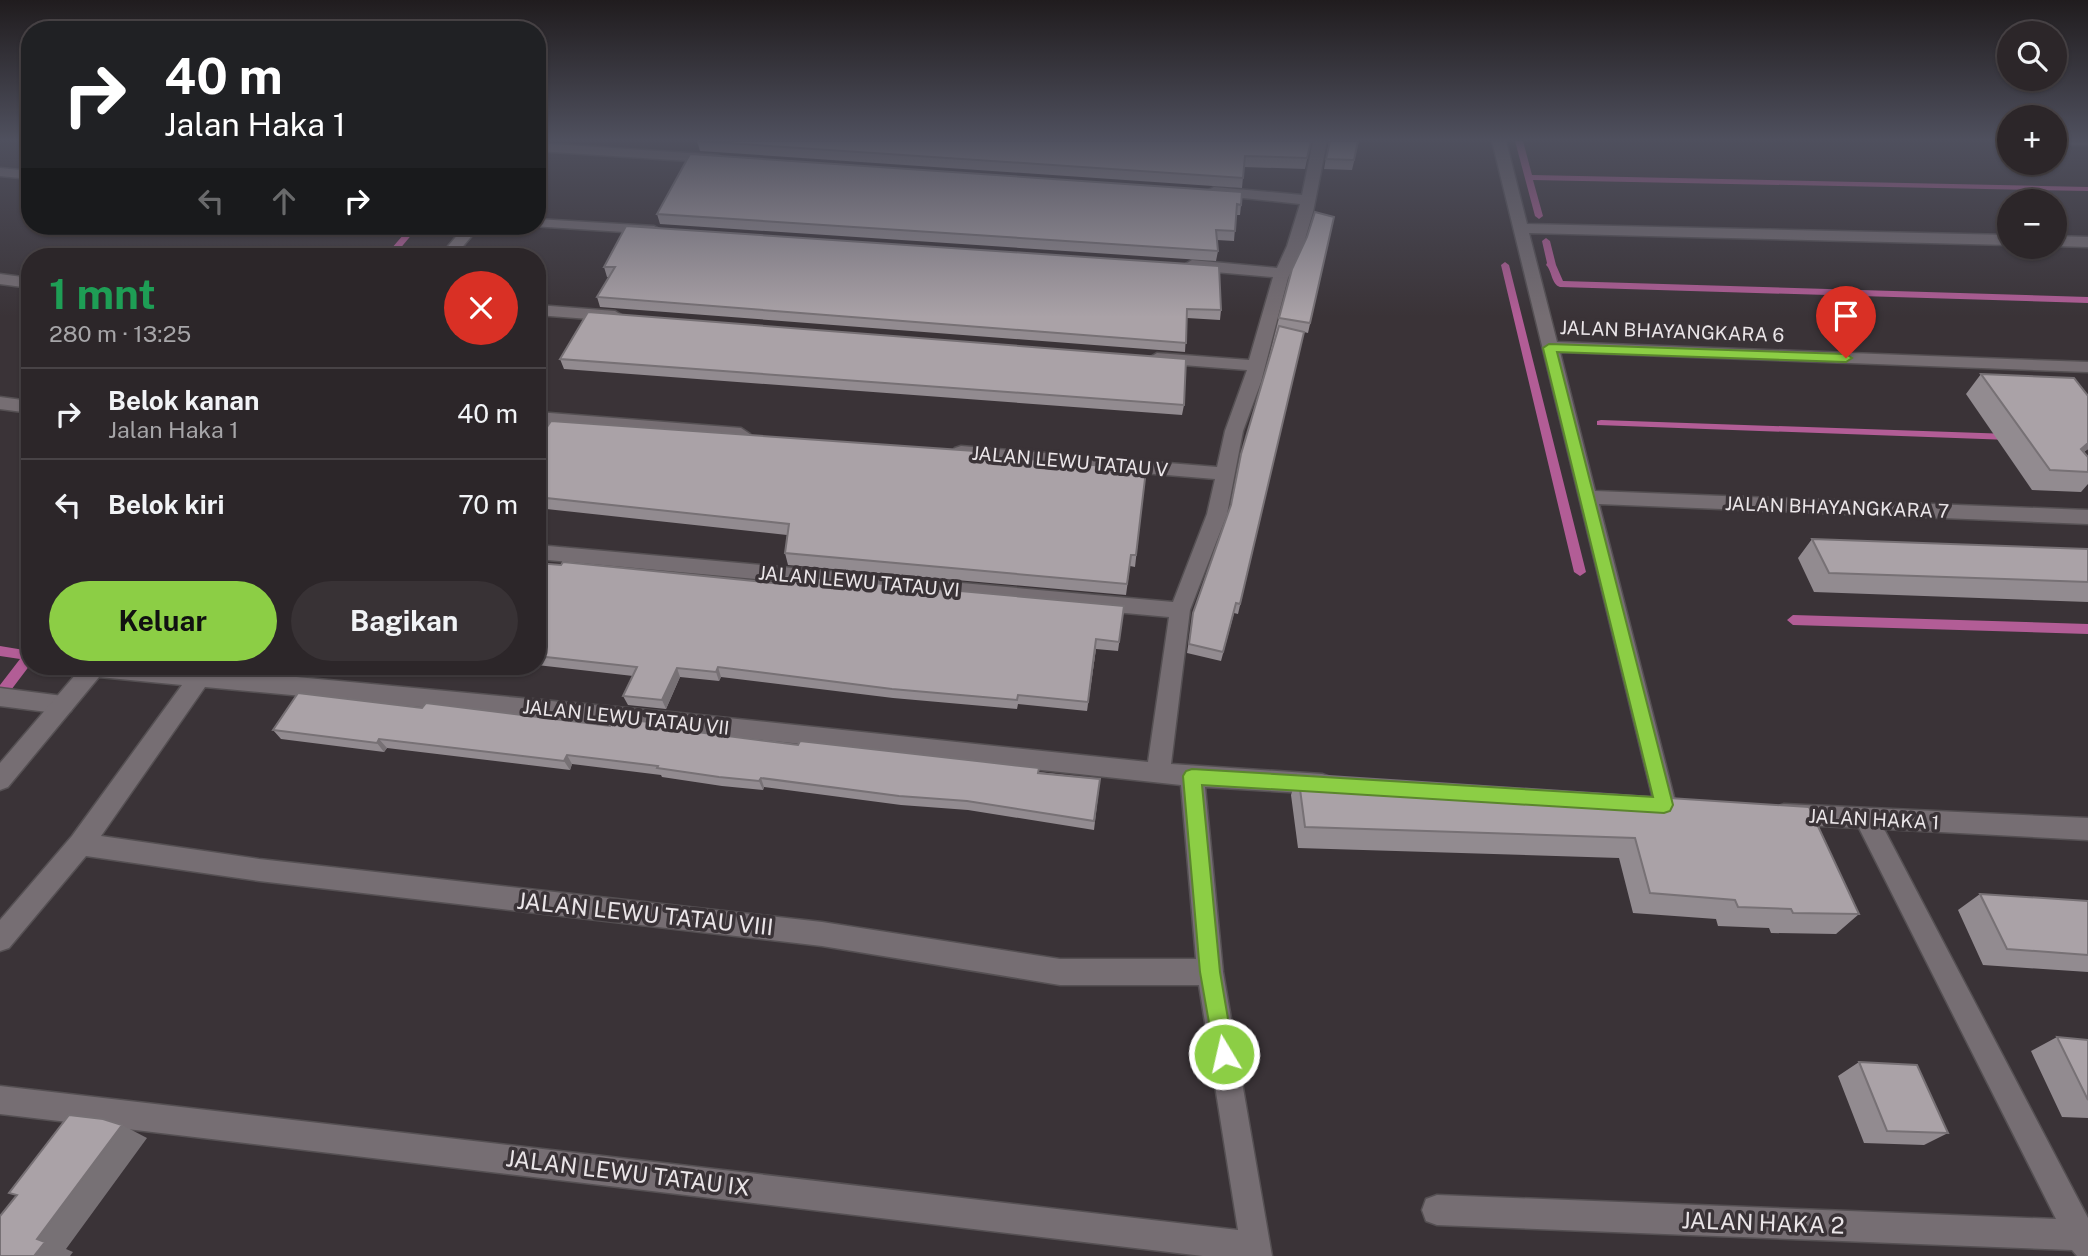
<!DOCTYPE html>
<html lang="id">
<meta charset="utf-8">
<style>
body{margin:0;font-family:"Public Sans",sans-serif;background:#383235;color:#f1f3f6;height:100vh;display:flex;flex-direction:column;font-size:26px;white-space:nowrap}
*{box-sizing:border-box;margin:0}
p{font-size:23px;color:#a6a5a8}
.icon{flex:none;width:38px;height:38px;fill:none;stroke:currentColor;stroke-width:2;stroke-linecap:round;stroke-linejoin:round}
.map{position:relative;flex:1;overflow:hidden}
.details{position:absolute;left:21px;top:248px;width:525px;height:427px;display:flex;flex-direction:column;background:#2c2629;border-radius:28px;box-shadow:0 2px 5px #0004,0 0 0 2px #484346}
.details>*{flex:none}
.banner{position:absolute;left:21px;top:21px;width:525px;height:214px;border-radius:28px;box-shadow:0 2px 5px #0004,0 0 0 2px #484346;background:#202124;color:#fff;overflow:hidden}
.controls{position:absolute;left:1997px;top:21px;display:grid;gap:14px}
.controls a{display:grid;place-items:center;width:70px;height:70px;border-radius:50%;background:#2c2629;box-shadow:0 2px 5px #0004,0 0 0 2px #484346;font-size:35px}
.pin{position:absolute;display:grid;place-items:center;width:60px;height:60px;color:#fff;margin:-72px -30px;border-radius:50% 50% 50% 0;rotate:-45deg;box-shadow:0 0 7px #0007}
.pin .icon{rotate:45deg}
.me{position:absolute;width:77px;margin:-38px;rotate:351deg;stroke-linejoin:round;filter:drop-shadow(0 0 5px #0008)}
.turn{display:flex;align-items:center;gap:24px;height:147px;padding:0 28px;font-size:32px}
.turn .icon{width:91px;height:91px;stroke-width:2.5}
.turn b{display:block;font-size:49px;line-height:60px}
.lanes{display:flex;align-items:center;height:66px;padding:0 28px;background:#0003;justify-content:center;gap:35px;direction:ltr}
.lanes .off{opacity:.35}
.round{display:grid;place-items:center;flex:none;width:74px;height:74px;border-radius:37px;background:#383235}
.headline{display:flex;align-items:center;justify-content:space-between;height:119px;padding:0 28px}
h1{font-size:42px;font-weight:700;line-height:52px;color:#1e9e55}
.action{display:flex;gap:14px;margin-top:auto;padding:14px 28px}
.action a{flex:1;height:80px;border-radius:42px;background:#8cce45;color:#111;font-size:28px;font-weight:700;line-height:80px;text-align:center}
.action a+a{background:#383235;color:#f1f3f6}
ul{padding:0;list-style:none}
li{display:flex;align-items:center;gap:21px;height:91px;padding:0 28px;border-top:2px solid #484346}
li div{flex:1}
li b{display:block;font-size:26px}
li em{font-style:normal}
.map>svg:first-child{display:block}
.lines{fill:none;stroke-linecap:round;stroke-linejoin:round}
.stream{fill:#b25d96;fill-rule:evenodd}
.lane-casing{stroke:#555053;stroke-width:3}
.street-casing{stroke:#555053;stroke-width:3}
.lane{fill:#766e73;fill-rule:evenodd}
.street{fill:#766e73;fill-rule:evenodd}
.wall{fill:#928b90}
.shaded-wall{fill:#777175}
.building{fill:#aaa2a7;stroke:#777175;stroke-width:2}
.route{fill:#8cce45;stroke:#5b862d;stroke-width:2}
.labels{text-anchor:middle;stroke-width:7;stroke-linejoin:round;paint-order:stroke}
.street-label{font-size:19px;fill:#eae5e8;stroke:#3a3337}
.near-street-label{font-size:23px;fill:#eae5e8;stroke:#3a3337}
</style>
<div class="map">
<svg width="2088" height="1256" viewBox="0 0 2088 1256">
<rect width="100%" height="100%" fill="#3a3337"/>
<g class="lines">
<path class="stream" d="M1515,141H1523L1532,175L2088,187V191L1533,180L1543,216L1539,219L1535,216Z
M411,226H419L393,257H384Z
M1546,238L1550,241L1556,265L1563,281L2088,297V303L1560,287C1551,284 1552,270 1546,265L1547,263L1542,241Z
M1505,262L1509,265L1586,572L1580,576L1574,572L1501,265Z
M1601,420L2010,434L2015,437L2010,440L1597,425V421Z
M1793,615L2088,624V634L1793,625L1787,620Z
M0,646L30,651V665L5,698L0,699V685L20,659L0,656Z"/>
<defs>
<path id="lane" d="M0,688L63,696L71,699L74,705L71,711L63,714L0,706Z"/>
<path id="street" d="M1313,141H1327L1313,212L1303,246L1288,278L1261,382L1243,431L1227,514L1190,610L1171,764L1322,774L1330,777L1334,784L1330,791L1322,794L1205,787L1223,972L1272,1256H1203L0,1114V1086L1238,1230L1199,985H1060L822,946L259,881L86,856L9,948L0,951V920L72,836L182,685L99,677L8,787L0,790V763L82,667L200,668L680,713L1148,762L1169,617L537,559V545L1173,602L1207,514L1215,479L961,458L955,456L952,452L955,448L961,446L1217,467L1225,431L1247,370L1157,363L1149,358L1157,353L1249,360L1273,277L1192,270L1184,265L1192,260L1277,268L1287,246L1300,204L1214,195L1207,191L1214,187L1302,195ZM205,687L680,731L1181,785L1196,959H1060L822,922L259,859L101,836Z
M1492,141H1506L1527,224L2009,235V245L1529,233L1557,342L2088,362V372L1560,352L1595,491L2088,510V524L1599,504L1676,805L1672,812L1664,815L1656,812Z
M2065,141H2088V145H2072Z
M537,143L718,155L725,159L718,163L538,151Z
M0,168L30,171V179L0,176Z
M537,219L654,226L661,230L654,234L532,226H537Z
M465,226H480L454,257H439Z
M2054,236L2088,237V247L2054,246Z
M0,274L30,278V288L0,284Z
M537,305L615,311L623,316L615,321L537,315Z
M0,397L30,401V413L0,409Z
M537,412L741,428L750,434L741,440L537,424Z
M1784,804L2088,818V840L1884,829L2088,1218V1256H2077L2072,1250L1437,1225L1426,1221L1422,1210L1426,1199L1437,1195L2056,1219L1859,828L1784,824L1776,821L1772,814L1776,807Z"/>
</defs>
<use href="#lane" class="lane-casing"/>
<use href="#street" class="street-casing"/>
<use href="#lane" class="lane"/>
<use href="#street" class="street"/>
</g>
<path class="wall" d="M697,141H1311L1305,169L1244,167L1242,188L700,151Z
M1329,141H1359L1352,170L1324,169Z
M1241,205L1240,215H1236L1234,241L1217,240L1218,251L1216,261L660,224L657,214Z
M1334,217L1308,333L1304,332L1238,614L1234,613L1221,661L1187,653L1193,613L1231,505L1279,318Z
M604,267L1221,310L1220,320L1187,318L1185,352L600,307L597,297L609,277H607Z
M560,359L1184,405L1182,415L564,369Z
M1981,374L2088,449L2084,452L2088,457V484L2081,492L2032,490L1966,394Z
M537,442L989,455L1146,470L1135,567L1130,566L1126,595L788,565L785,553L787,535L537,508Z
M1812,539L2088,549V602L1814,592L1798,558Z
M537,563L783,584L1123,615L1118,651L1096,649L1087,711L1018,704L1017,709L893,698L721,677L719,681L680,677L666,709L628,705L623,696L633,676L537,665Z
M652,722L654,727L798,745L1100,779L1094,830L968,810L901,805L764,787L763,790L722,786L662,777L661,775L572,764L570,770L387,748L384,752L281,739L273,730L610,726Z
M1298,774L1809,807L1859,914L1836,934L1771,933L1769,928L1718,926L1716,919L1633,913L1619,858L1298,848L1291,795Z
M1980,894L2088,901V972L1983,965L1958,910Z
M2057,1037L2088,1040V1118L2062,1117L2031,1051Z
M1859,1062L1948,1133L1924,1145L1864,1143L1838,1076Z"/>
<path class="shaded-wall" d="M2088,443V449L2063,468L2081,449Z
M1096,639V649L1087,711L1088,702Z
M718,667L721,677L719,681L716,672Z
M677,668L680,677L666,709L662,700Z
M379,739L387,748L384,752L377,743Z
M567,755L572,764L570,770L564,761Z
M761,778L764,787L763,790L759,781Z
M122,1125L147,1138L66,1249L73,1252L70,1256H34L37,1239Z"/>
<path class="building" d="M697,141H1311L1307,158L1245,156L1243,178Z
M1330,141H1358L1354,160L1326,159Z
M690,154L1242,192L1241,205L1237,204L1235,231L1216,230L1218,251L657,214Z
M1315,212L1334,217L1310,323L1279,318L1292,269L1307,237Z
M626,226L1219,266L1221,310L1187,309L1186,343L597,297L615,267H604Z
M588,312L1186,359L1184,405L560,359Z
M1279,326L1304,332L1240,604L1236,603L1223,652L1189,644L1193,613L1231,505L1241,454Z
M1981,374L2074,378L2088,396V443L2081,449L2088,457V472L2050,470Z
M551,421L989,452L988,455L1146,470L1136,555H1131L1127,584L785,553L789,524L537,497V442Z
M1812,539L2088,549V582L1829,573Z
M563,562L783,584L784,575L1124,606L1119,642L1096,639L1088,702L1018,695L1017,700L892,689L718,667L716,672L677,668L662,700L623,696L637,667L537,656V563L561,565Z
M298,693L422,708L426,703L610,726L613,719L652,722L650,726L798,745L800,741L1039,768L1038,773L1100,779L1094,821L967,801L899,796L761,778L759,781L719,777L657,768L658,766L567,755L564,761L379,739L377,743L273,730Z
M1298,774L1809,807L1859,914L1793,913L1791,909L1738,907L1735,900L1650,893L1635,838L1305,827Z
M1980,894L2088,901V955L2007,949Z
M2057,1037L2088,1040V1100Z
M1859,1062L1917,1065L1948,1133L1887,1131Z
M69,1115L103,1119L122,1125L37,1239L45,1242L34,1256H0V1216L17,1195L9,1193Z"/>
<linearGradient id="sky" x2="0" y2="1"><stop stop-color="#201c1e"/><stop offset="0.44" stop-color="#4f505e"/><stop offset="1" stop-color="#4f505e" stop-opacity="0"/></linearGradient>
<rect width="2088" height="317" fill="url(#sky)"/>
<path class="route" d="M1549,344L1846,354L1852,358L1846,362L1557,352L1673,805L1670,811L1664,813L1202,785L1220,972L1234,1054L1231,1062L1224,1065L1216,1062L1200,972L1183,776L1186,771L1192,769L1653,797L1543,348Z"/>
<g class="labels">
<g class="street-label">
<text transform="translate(1672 331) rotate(2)" y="7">JALAN BHAYANGKARA 6</text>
<text transform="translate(1070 461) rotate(5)" y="7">JALAN LEWU TATAU V</text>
<text transform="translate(1837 507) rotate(2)" y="7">JALAN BHAYANGKARA 7</text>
<text transform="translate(859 581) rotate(5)" y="7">JALAN LEWU TATAU VI</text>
<text transform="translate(626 717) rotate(6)" y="7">JALAN LEWU TATAU VII</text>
<text transform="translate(1874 819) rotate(3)" y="7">JALAN HAKA 1</text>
</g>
<g class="near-street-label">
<text transform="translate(645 914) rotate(6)" y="8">JALAN LEWU TATAU VIII</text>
<text transform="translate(628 1173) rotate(7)" y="8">JALAN LEWU TATAU IX</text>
<text transform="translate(1763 1223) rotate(2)" y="8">JALAN HAKA 2</text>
</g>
</g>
</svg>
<div class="controls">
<a><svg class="icon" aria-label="search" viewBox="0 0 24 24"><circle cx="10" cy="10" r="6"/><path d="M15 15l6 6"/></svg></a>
<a>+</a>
<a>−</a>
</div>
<div class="pin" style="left:1846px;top:358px;background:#d93025"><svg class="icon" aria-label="arrive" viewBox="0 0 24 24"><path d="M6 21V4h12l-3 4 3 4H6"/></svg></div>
<svg class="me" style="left:1224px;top:1054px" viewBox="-20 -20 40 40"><circle r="17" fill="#8cce45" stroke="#fff" stroke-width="3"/><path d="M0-11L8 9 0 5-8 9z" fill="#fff"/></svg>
<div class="banner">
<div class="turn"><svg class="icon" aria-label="right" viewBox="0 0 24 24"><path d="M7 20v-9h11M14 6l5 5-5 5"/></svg><div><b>40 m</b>Jalan Haka 1</div></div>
<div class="lanes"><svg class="icon off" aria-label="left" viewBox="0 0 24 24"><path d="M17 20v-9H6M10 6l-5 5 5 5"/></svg><svg class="icon off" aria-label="ahead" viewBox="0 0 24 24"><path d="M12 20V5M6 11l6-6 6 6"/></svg><svg class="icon" aria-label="right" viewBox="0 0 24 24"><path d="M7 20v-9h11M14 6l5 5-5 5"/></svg></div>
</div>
<section class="details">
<div class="headline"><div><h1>1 mnt</h1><p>280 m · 13:25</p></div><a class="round" style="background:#d93025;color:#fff"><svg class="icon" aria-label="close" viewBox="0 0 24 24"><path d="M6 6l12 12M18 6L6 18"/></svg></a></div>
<ul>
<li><svg class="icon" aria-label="right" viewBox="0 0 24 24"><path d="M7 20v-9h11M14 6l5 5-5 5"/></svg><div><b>Belok kanan</b><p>Jalan Haka 1</p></div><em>40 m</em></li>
<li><svg class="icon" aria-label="left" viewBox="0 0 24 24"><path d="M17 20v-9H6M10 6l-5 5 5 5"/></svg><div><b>Belok kiri</b></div><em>70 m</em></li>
</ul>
<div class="action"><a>Keluar</a><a>Bagikan</a></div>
</section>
</div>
